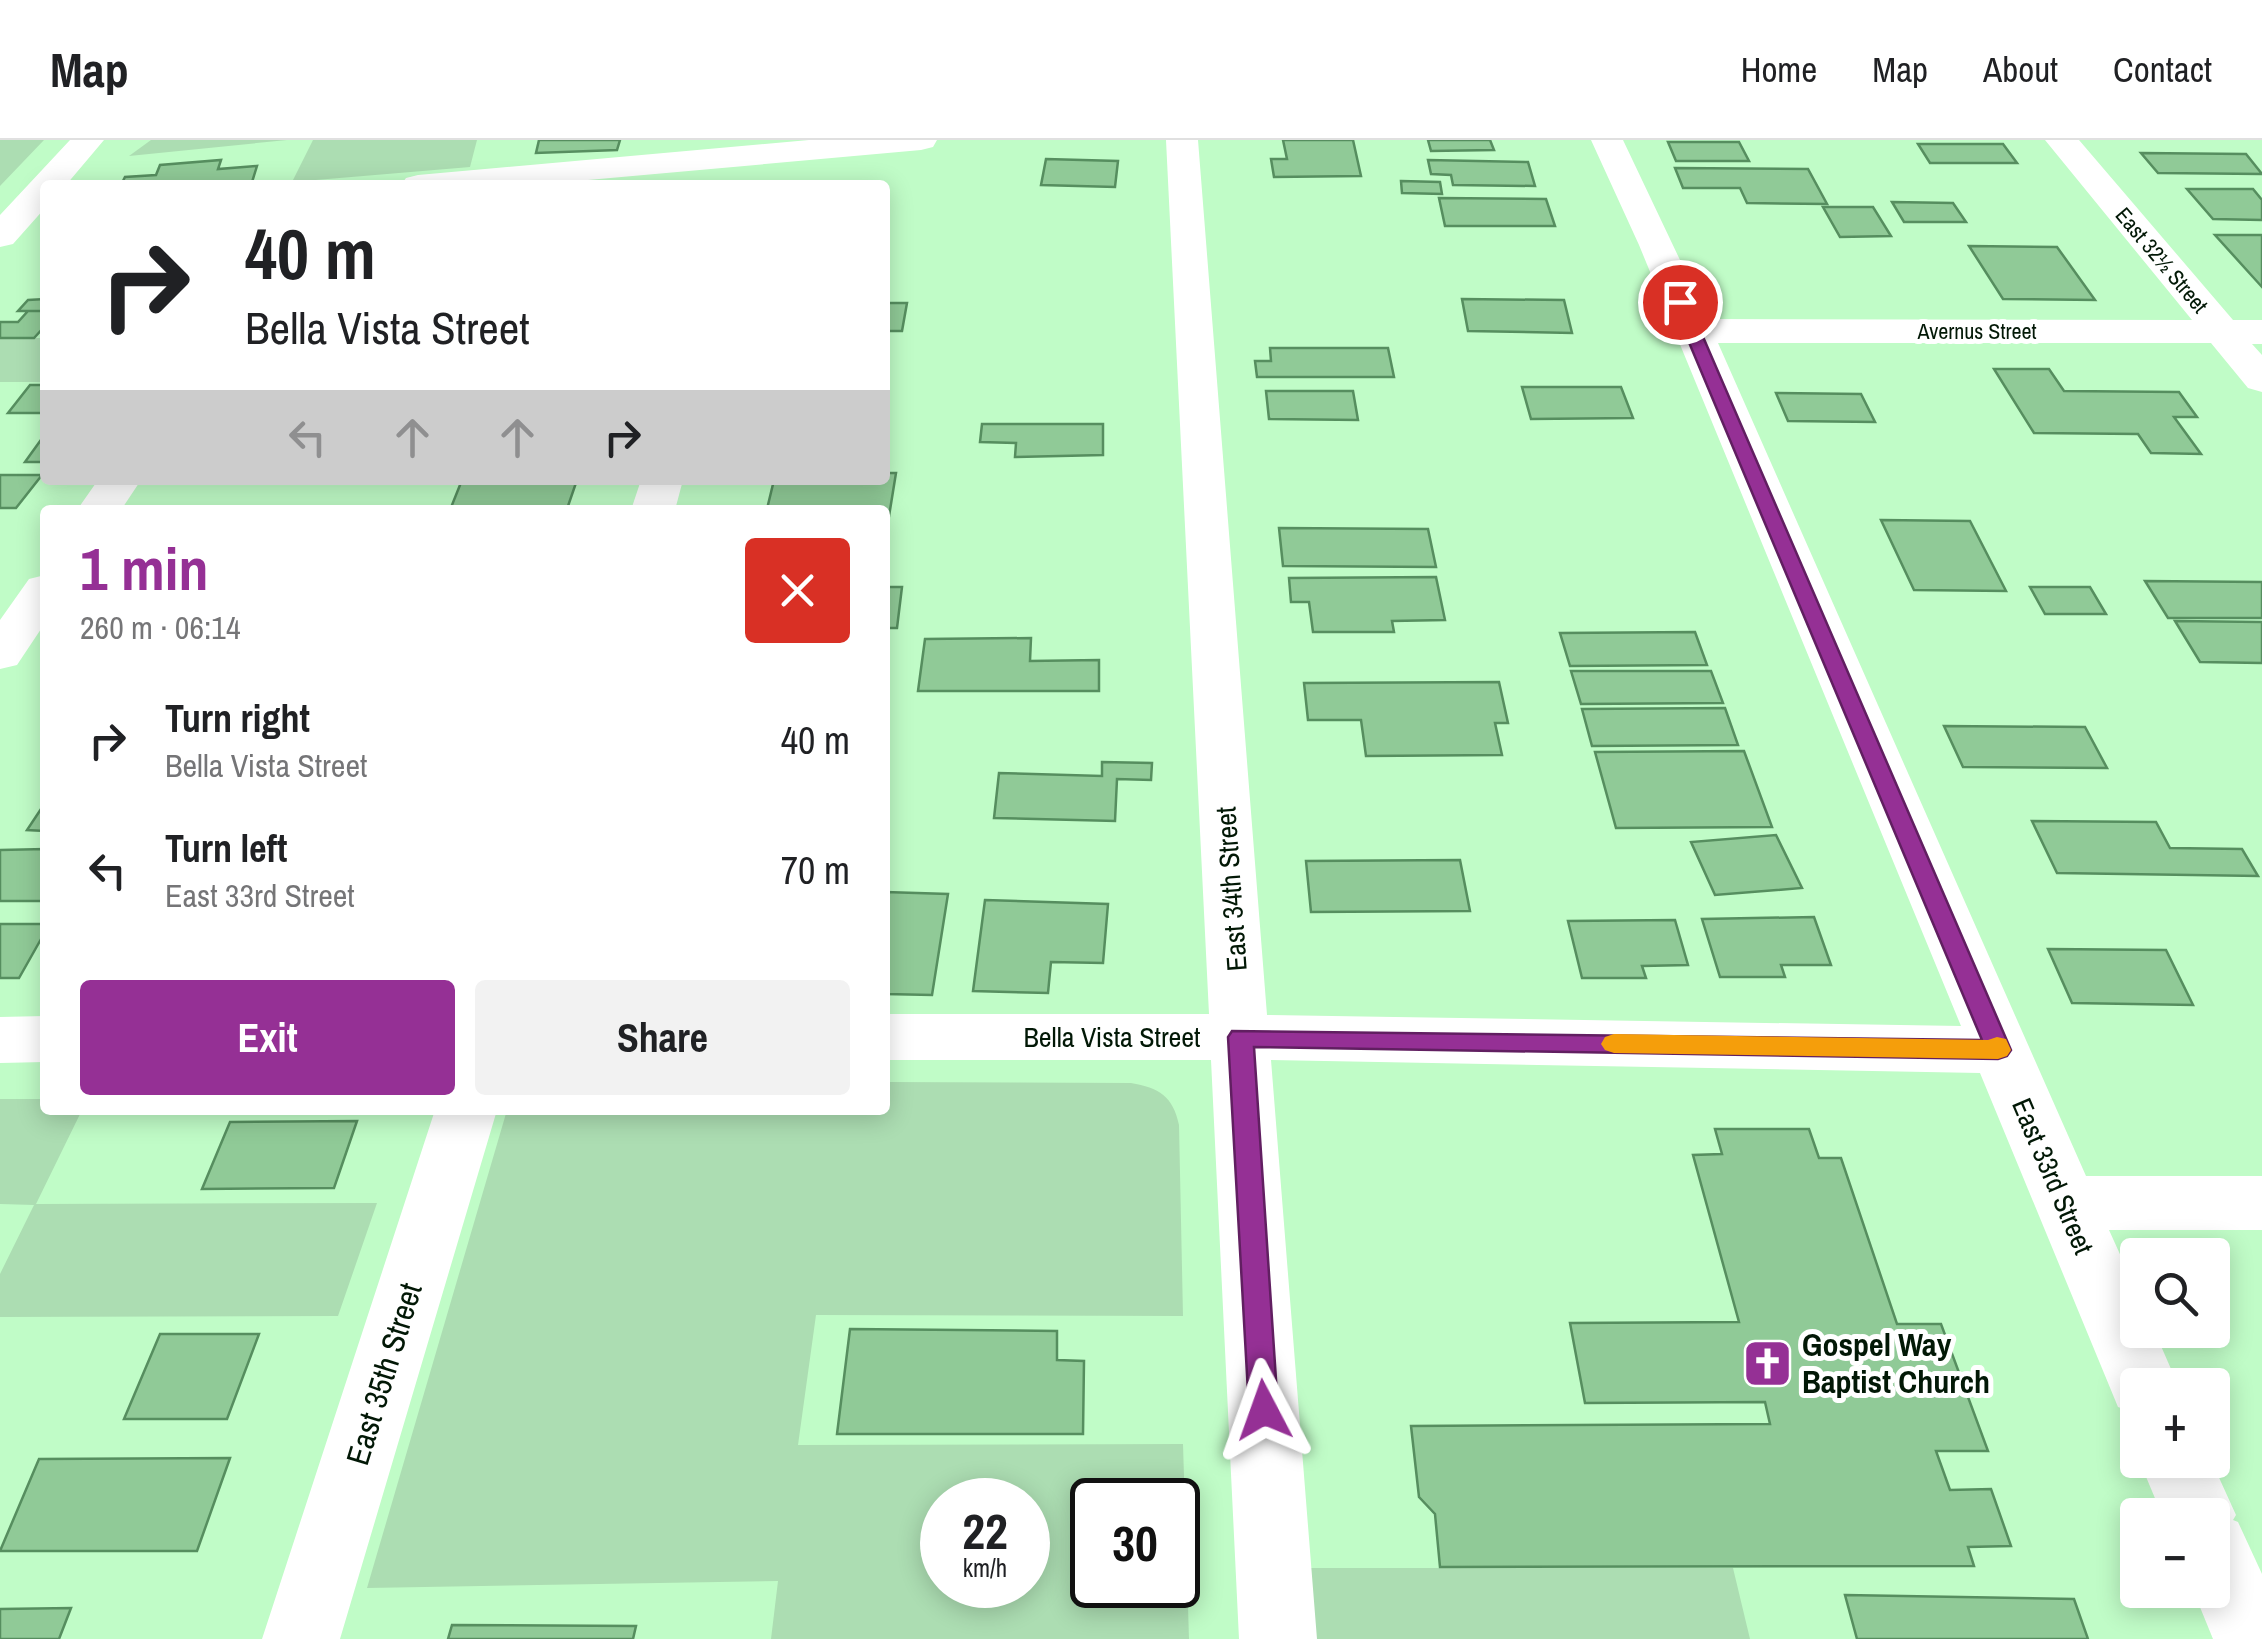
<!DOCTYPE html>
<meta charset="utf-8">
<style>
body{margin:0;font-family:"Archivo Narrow",sans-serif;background:#f2f2f2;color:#202124;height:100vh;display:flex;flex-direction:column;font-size:38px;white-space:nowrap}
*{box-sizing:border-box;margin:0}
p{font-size:32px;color:#757577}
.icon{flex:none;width:55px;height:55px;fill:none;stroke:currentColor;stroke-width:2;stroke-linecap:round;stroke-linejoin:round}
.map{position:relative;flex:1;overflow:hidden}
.sheet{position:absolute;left:40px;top:365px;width:850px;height:610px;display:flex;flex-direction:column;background:#fff;border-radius:10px;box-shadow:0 5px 25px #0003}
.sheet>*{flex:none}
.top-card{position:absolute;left:40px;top:40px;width:850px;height:305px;border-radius:10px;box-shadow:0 5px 25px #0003;background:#fff;color:#202124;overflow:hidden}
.fabs{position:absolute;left:2120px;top:1098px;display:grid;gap:20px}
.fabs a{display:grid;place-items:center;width:110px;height:110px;border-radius:10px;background:#fff;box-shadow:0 5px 25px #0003;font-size:50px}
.speed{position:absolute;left:920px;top:1338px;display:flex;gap:20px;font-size:50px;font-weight:700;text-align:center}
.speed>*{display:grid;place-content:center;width:130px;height:130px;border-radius:50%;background:#fff;box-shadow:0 5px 25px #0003;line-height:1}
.speed small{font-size:25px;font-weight:400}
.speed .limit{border:5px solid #111;border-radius:15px;background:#fff;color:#111}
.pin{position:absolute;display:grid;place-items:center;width:85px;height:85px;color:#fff;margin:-42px;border:5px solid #fff;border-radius:50%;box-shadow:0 2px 10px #0007}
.me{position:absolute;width:110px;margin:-55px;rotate:356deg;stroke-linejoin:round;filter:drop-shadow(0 0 8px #0008)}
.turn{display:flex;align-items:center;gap:35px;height:210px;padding:0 40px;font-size:45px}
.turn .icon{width:130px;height:130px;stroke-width:2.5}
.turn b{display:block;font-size:70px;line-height:85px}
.lanes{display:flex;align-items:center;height:95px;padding:0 40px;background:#0003;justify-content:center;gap:50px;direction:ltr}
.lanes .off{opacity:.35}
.round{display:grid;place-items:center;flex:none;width:105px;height:105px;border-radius:10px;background:#f2f2f2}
.summary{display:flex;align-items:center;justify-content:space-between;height:170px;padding:0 40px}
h1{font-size:60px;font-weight:800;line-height:75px;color:#953095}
.button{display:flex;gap:20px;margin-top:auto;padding:20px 40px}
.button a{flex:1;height:115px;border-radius:10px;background:#953095;color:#fff;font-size:40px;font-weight:800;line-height:115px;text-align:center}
.button a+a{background:#f2f2f2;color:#202124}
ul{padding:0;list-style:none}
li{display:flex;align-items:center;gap:30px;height:130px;padding:0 40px}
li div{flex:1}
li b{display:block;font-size:38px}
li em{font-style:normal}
header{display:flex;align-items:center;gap:60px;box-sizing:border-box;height:140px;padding:0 50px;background:#fff;border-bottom:2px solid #e0e0e0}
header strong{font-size:48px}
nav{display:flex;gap:55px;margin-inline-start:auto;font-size:35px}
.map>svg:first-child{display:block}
.green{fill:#acddb2;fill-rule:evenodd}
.building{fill:#90ca97;stroke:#568e5f;stroke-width:2.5}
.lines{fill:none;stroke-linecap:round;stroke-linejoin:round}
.minor{fill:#fff;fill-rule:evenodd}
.route{fill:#953095;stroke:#611f61;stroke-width:2.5}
.slow{fill:#f59e0b}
.labels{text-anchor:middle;stroke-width:10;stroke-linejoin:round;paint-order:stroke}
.far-street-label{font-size:22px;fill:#021806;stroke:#fff}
.street-label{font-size:28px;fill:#021806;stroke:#fff}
.near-poi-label{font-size:32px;font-weight:bold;fill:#021806;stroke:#fff;text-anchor:start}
.near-street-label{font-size:32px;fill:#021806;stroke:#fff}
</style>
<header>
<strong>Map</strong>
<nav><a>Home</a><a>Map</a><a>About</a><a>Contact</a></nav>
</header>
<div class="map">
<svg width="2262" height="1499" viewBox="0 0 2262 1499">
<rect width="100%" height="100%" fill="#c0fcc7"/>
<path class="green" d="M0,0H44L0,46Z
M151,0H287L129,16Z
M313,0H477L470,27L292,42Z
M0,198H45V242H0Z
M885,942L1131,943C1159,948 1173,956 1179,985L1183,1176L816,1175L798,1305L1183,1304L1189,1499H771L778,1441L367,1448L507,970H885ZM942,1360H1028V1445H942ZM1092,1360H1178V1445H1092Z
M0,959H45V970H82L36,1064L377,1063L338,1176L0,1177V1134L34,1065L0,1064Z
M1310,1428H1733L1750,1499H1315Z"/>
<path class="building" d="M539,0H620L617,10L536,13Z
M1283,0H1353L1361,36L1274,37L1271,19H1287Z
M1428,0H1490L1494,10L1431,11Z
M1668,2H1739L1749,21H1676Z
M1918,4H2003L2017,23H1930Z
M2141,13L2246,14L2262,34L2158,33Z
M1046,19L1118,21L1115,47L1041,45Z
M221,20L218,29L257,26L252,42L121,45L125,37L156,35L160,25Z
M1428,20L1528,22L1535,46L1453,45L1451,35L1431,34Z
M1675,28L1808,29L1827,64L1747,63L1740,48H1683Z
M1401,41L1440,42L1442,54L1402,53Z
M2187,49H2253L2262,60V80L2213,79Z
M1439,58L1546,59L1555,86H1445Z
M1892,62L1953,63L1966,82H1904Z
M1823,67H1873L1891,96L1840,97Z
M2215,95H2262V147Z
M1969,106L2057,107L2095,160L2003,159Z
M45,159V171H18L28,160Z
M1462,159L1564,160L1572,193L1468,191Z
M885,163H907L902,191H885Z
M28,171H45V186L34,198H0V182H18Z
M1270,208H1388L1394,237H1257L1255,221H1271Z
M1994,229H2049L2064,251L2179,252L2197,277H2174L2201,314L2151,313L2138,294L2034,293Z
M30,245H45V273H8Z
M1522,247H1621L1633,278L1531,279Z
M1266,251H1353L1358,280L1269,279Z
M1776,253L1861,254L1875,282L1788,281Z
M982,284H1103V315L1015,317L1016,303L980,302Z
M43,297L45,322H25Z
M885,333H896L885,401V370L767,369L774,340H885Z
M0,335H42L16,368H0Z
M462,340H577L567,369L450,370Z
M1881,380L1970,381L2006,451L1914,450Z
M1279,388L1428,389L1436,427L1283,426Z
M1436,437L1445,480L1392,481L1394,492H1313L1309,462H1291L1289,438Z
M2145,441L2262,442V478H2168Z
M885,447H902L897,488H885Z
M2030,447H2090L2106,474H2045Z
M2175,481L2262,482V523L2200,522Z
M1695,492L1707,525L1570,526L1560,493Z
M1031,498L1030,521L1099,520V551H918L925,499Z
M1571,531H1711L1723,563L1581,564Z
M1499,542L1508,583H1495L1502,615L1366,616L1361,580H1308L1304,543Z
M1725,568L1738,605L1592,606L1582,569Z
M1944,586L2085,587L2107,628L1963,627Z
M1744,611L1772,687L1616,688L1595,612Z
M1102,622L1152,623L1151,640L1117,639L1115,681L994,678L999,633L1102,636Z
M45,663V691L27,690Z
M2032,681L2156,682L2170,708L2242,709L2258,736L2057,733Z
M1776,695L1802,748L1715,755L1691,702Z
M45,709V761H0V710Z
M1460,720L1470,771L1311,772L1306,721Z
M885,752L948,754L932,855L885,854Z
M985,760L1108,764L1103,823L1051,822L1048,853L973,851Z
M1814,777L1831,825H1781L1785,837H1720L1702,779Z
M1675,780L1688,825L1642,826L1646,838H1582L1568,781Z
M0,784H45V792L19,838H0Z
M2048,809L2166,810L2193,865L2072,863Z
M357,981L334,1048L202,1049L230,982Z
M1715,989H1809L1819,1018H1841L1897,1184H1941L1988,1311H1936L1950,1350L1991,1349L2011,1406L1968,1407L1974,1426L1440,1427L1435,1374L1419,1357L1411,1286L1770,1284L1765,1262L1585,1263L1570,1183L1739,1182L1693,1015L1722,1014Z
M850,1189L1057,1191V1220L1084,1221L1083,1294H837Z
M160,1194H259L227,1279H124Z
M230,1318L197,1411H0L39,1319Z
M1845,1455L2074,1459L2088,1499H1857Z
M71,1468L59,1499H0V1469Z
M452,1485L636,1486L633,1499H448Z"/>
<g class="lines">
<path class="minor" d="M70,0H104L66,45H45V68L13,104L0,107V75Z
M809,0H937L933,7L921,10L532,45H401L406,38L418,35Z
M1166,0H1198L1267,875L1961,886L1639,105L1591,0H1623L1708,179L2192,180L2045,0H2079L2233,180H2262V204H2252L2262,215V252L2248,248L2211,203H1718L2086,1036H2262V1090H2109L2138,1154V1190H2154L2178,1245H2138V1274L2118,1267L1980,933L1271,920L1317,1499H1239L1211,920H885V874H1209Z
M98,340H141L121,370H77Z
M641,340H683L675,370H631Z
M45,435V483L17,525L0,529V480L29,439Z
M45,876V922L0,923V877Z
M435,970H497L340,1499H262Z
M2139,1320H2211L2236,1375L2233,1380L2238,1382L2262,1434V1499H2213L2193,1450H2212V1375H2162Z"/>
</g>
<path class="route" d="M1674,159L1688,162L2011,910L2007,916L1998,919L1254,907L1278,1270L1274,1280L1264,1283L1253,1280L1249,1270L1228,897L1232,891L1982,900L1672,162Z"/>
<path class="slow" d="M1614,894L1988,900L1997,897L2006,899L2011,910L2007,916L1998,919L1614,913L1605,910L1601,904L1605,897Z"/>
<defs>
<symbol id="church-square" viewBox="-11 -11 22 22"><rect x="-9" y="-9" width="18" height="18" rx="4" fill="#953095" stroke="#fff"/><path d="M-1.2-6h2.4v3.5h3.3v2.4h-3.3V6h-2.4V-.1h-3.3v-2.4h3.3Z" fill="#fff"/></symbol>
</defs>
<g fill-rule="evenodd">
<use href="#church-square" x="1740" y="1196" width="55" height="55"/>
</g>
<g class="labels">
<g class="far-street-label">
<text transform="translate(2162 120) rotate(50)" y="8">East 32½ Street</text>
<text x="1977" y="199">Avernus Street</text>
</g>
<g class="street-label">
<text transform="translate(1231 749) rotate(-94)" y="10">East 34th Street</text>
<text x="1112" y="907">Bella Vista Street</text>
<text transform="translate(2053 1036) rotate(67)" y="10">East 33rd Street</text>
</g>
<g class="near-poi-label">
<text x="1802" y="1216">Gospel Way<tspan x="1802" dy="37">Baptist Church</tspan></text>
</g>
<g class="near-street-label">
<text transform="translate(384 1234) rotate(-73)" y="11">East 35th Street</text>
</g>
</g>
</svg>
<div class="fabs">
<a><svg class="icon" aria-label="search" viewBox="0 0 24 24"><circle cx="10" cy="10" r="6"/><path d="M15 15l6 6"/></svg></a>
<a>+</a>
<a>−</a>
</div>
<div class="speed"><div>22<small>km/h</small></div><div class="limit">30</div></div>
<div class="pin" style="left:1680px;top:162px;background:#d93025"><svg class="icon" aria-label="arrive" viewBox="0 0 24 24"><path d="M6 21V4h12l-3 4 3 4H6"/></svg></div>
<svg class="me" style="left:1264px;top:1270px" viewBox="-20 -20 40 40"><path d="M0-17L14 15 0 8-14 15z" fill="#953095" stroke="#fff" stroke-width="4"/></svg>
<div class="top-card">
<div class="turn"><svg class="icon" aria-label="right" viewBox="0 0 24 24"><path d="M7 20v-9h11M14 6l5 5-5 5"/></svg><div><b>40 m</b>Bella Vista Street</div></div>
<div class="lanes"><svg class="icon off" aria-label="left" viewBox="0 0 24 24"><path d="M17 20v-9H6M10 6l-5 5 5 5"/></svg><svg class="icon off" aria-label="ahead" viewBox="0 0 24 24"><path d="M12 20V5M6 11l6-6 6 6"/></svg><svg class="icon off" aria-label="ahead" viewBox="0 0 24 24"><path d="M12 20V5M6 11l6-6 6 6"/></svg><svg class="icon" aria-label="right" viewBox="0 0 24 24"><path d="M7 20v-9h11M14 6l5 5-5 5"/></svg></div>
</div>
<section class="sheet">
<div class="summary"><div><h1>1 min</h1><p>260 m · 06:14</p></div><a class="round" style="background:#d93025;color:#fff"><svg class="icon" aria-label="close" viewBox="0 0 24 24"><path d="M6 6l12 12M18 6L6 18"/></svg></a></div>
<ul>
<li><svg class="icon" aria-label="right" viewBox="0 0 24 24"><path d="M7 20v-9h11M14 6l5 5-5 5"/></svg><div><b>Turn right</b><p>Bella Vista Street</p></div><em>40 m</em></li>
<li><svg class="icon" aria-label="left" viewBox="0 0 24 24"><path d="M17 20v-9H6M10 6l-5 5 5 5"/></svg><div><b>Turn left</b><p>East 33rd Street</p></div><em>70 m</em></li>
</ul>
<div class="button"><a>Exit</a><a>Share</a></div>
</section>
</div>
